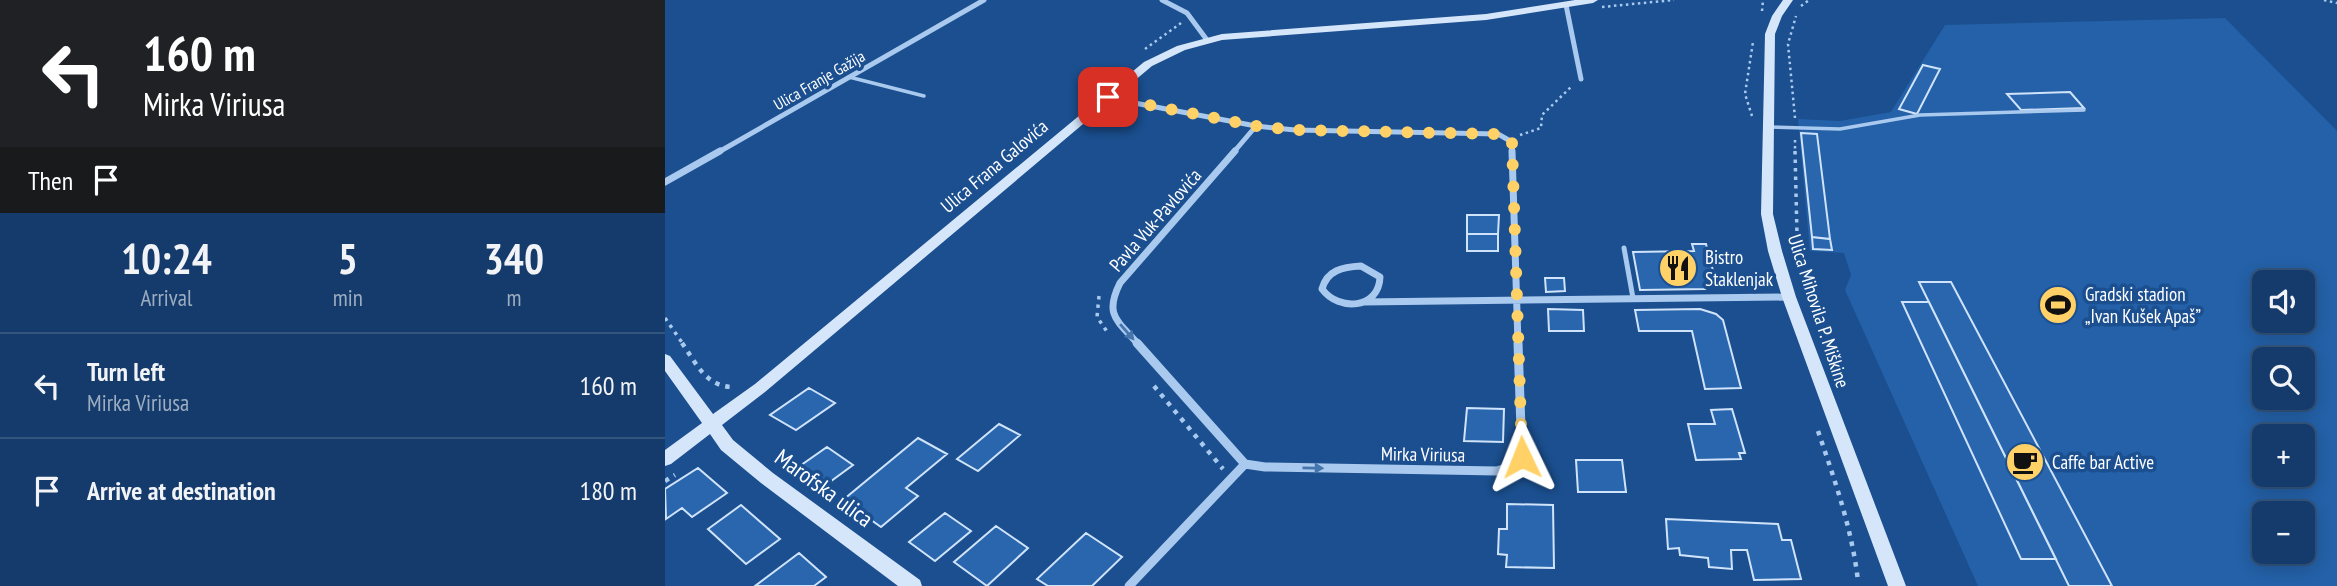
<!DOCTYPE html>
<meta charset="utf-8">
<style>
body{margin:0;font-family:"PT Sans Narrow",sans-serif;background:#1d4271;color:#f1f3f6;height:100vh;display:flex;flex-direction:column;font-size:26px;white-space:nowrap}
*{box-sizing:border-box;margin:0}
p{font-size:23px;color:#9dadc1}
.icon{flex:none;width:38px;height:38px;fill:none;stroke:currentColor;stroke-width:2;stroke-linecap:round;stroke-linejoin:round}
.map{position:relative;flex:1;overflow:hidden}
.side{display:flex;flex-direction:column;background:#143b6b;width:665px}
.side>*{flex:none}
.hud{background:#202124;color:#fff;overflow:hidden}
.buttons{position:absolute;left:1587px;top:270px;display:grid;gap:14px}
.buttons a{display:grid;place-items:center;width:63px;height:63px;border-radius:10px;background:#143b6b;box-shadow:0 4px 18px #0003,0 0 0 2px #33557e;font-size:35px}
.pin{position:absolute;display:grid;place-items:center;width:60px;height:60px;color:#fff;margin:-30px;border-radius:14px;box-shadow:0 4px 10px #0006}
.me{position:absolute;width:77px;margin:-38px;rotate:358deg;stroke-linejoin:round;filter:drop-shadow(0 0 5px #0008)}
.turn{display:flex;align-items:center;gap:24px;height:147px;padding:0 28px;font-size:32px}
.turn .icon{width:91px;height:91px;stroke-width:2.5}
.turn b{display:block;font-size:49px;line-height:60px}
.then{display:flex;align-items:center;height:66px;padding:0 28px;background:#0003;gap:14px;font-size:26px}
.eta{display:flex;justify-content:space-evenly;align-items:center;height:119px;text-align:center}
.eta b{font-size:42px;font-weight:800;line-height:49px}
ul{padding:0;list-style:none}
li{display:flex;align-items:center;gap:21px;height:105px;padding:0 28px;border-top:2px solid #33557e}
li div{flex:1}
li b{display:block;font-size:26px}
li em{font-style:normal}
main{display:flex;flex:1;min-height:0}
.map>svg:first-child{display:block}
.green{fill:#2461a8;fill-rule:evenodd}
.building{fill:#2a66ad;stroke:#cfe3fa;stroke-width:2}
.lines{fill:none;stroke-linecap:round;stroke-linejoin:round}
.path-far2{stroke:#a9c9ee;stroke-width:2.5;stroke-dasharray:2.5 3.5;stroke-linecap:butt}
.path-far1{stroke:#a9c9ee;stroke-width:3.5;stroke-dasharray:3.5 5;stroke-linecap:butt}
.path{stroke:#a9c9ee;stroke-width:4.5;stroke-dasharray:4.5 6;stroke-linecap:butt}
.lane-far1{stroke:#a9c9ee;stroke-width:3.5}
.lane{stroke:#a9c9ee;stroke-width:5}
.street-far2{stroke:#a9c9ee;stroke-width:5}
.street-far1{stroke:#a9c9ee;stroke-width:7}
.street{stroke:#a9c9ee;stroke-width:9}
.secondary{fill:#d6e6fa;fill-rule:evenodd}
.oneway{fill:#4674ac}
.route{stroke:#ffd166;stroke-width:12;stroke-dasharray:0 21.6}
.labels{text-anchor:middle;stroke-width:7;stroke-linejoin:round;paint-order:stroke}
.far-street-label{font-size:16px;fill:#fff;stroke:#1b4f8f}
.street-label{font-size:19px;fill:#fff;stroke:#1b4f8f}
.poi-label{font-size:19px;fill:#fff;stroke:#1b4f8f;text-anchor:start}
.near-street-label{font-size:23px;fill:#fff;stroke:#1b4f8f}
</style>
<main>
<section class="side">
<div class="hud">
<div class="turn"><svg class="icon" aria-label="left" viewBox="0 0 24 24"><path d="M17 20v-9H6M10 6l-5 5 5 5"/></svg><div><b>160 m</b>Mirka Viriusa</div></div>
<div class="then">Then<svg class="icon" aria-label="arrive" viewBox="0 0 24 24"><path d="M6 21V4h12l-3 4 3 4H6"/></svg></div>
</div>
<div class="eta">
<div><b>10:24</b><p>Arrival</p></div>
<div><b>5</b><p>min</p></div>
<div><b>340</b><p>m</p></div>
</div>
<ul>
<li><svg class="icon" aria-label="left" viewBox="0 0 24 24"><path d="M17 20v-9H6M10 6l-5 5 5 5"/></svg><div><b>Turn left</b><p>Mirka Viriusa</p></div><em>160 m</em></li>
<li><svg class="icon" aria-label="arrive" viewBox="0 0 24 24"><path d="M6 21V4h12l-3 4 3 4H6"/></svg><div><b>Arrive at destination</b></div><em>180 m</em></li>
</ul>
</section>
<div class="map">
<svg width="1672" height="586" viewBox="0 0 1672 586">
<rect width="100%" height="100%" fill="#1b4f8f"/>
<path class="green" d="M1560,18L1672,131V586H1313L1180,290L1186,275L1179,253L1145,251L1133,119L1175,121L1226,112L1280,25ZM1600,282H1638V320H1600ZM1600,359H1638V397H1600ZM1600,436H1638V474H1600ZM1600,513H1638V551H1600Z"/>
<path class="building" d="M1258,65L1275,69L1252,114L1234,109Z
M1405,92L1419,108L1356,110L1342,94Z
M1136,133L1152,134L1165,239L1147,237Z
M802,215H834L833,234H802Z
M802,234H833V251H802Z
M1147,237L1165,239L1167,250L1148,249Z
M1027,244H1041L1052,286H1039L1040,289L975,290L968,252L1029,251Z
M880,278H899L900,291L881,292Z
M1254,282H1286L1447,586H1404Z
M1237,302H1264L1391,559H1356Z
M883,309L918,310L919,331H884Z
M1035,309L1051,314L1058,320L1076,388L1040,389L1027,331H974L970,310Z
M144,388L170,403L131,430L105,415Z
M802,408L839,409L838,442L799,441Z
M1067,409L1080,453H1074L1076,459L1031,460L1023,424H1050L1046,410Z
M334,424L355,435L313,471L292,459Z
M253,438L282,454L241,488L253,496L216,527L178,500Z
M162,447L188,465L158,487L132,468Z
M911,460H957L961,492H913Z
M33,468L62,493L27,517L17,508L1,519L0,489Z
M842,504L888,505L889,568L841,567L842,555L833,554L834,529H842Z
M76,505L115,539L81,564L43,529Z
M280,513L306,531L270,561L244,542Z
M1001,519L1113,524L1117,540H1126L1136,579L1089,580L1082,550H1066L1067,569L1044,567L1043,558L1015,555L1014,548L1003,549Z
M331,526L363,548L322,586L289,562Z
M421,533L457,557L427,586H383L372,579Z
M134,553L161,577L149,586H90Z"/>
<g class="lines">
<path class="path-far2" d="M1659,0L1672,3
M1136,6L1144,0
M937,7L1009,0
M1097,11L1098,0
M480,49L516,23
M416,98L451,70
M1087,116L1080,94L1088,42
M1130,118L1123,44L1131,16
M855,135L876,128L877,115L906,87
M1130,140V153"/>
<path class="path-far1" d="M1130,151L1132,235L1141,289
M434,296L432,317L443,333
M0,318L18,344"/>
<path class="path" d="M17,343C31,363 41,387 68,387
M489,386L558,469
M1153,431C1170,481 1187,529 1193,581
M0,481L10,475"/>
<path class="lane-far1" d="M184,77L259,96
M1103,127L1175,129L1255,115L1419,110"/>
<path class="lane" d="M959,248L968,298"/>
<path class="street-far2" d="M497,0L522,13L542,40
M901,5L916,79
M443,98L591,126L630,130L833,134L847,142V153
M52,153L319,0
M568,153L591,126"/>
<path class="street-far1" d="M847,151L853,344
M0,182L55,151
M696,266L715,277C714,309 674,312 657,289C662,270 678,267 696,266Z
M698,302L1124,297
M473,344C452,320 439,315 455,283L570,151"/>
<path class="street" d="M472,343L580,464
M580,464L600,467L832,471L850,465L857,457L853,343
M464,586L580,464"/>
<path class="secondary" d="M910,0H933L928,3L821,20L557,40L520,50L487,66L100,392L57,425L68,440L108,473L255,580L257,586H233L96,483L56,450L45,434L6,464L0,466V450L37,423L0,371V354L5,356L48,414L90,384L479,62L512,46L557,34L821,14Z
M1118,0H1128L1117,16L1110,34L1108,214L1117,251L1131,297L1241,586H1223L1117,297L1103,251L1096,214L1100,34L1107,16Z"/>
</g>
<defs><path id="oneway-solid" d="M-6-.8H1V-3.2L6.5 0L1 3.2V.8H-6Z" transform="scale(1.75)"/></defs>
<g class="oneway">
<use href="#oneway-solid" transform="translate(462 332) rotate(49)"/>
<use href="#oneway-solid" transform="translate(648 468) rotate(1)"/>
</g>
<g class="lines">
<path class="route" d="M443,97L591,126L630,130L833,134L847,142L857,457"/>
</g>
<defs>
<symbol id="restaurant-disc" viewBox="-11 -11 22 22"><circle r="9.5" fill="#ffd166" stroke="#1b4f8f"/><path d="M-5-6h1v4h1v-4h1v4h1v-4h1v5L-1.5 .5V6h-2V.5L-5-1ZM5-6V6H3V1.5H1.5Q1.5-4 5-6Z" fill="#111"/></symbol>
<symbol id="stadium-disc" viewBox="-11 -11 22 22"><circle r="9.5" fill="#ffd166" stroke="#1b4f8f"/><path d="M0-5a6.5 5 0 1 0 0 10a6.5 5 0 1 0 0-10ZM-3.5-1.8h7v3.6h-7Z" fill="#111"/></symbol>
<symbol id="cafe-disc" viewBox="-11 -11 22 22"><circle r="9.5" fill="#ffd166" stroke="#1b4f8f"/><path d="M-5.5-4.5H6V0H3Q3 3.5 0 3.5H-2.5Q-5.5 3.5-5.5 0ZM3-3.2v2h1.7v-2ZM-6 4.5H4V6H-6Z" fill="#111"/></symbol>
</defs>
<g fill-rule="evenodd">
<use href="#restaurant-disc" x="991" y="246" width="44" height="44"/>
<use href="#stadium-disc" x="1371" y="283" width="44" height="44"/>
<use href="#cafe-disc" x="1338" y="440" width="44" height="44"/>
</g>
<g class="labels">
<g class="far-street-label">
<text transform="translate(154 80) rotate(-30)" y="6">Ulica Franje Gažija</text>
</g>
<g class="street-label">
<text transform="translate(329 166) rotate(-40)" y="7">Ulica Frana Galovića</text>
<text transform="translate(490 220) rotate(-49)" y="7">Pavla Vuk-Pavlovića</text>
<text transform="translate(1154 311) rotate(72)" y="7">Ulica Mihovila P. Miškine</text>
<text transform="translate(758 454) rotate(1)" y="7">Mirka Viriusa</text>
</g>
<g class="poi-label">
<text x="1040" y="264">Bistro<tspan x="1040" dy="22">Staklenjak</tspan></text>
<text x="1420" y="301">Gradski stadion<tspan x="1420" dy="22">„Ivan Kušek Apaš”</tspan></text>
<text x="1387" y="469">Caffe bar Active</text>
</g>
<g class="near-street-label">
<text transform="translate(159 488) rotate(36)" y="8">Marofska ulica</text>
</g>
</g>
</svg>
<div class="buttons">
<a><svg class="icon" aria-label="sound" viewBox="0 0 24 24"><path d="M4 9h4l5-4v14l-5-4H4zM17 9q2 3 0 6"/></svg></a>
<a><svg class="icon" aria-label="search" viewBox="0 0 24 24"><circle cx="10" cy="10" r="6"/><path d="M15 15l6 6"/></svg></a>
<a>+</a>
<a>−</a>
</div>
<div class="pin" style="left:443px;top:97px;background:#d93025"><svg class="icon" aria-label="arrive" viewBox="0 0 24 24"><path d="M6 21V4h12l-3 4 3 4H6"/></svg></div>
<svg class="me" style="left:857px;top:457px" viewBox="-20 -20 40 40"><path d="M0-17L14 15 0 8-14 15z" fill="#ffd166" stroke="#fff" stroke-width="4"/></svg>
</div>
</main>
